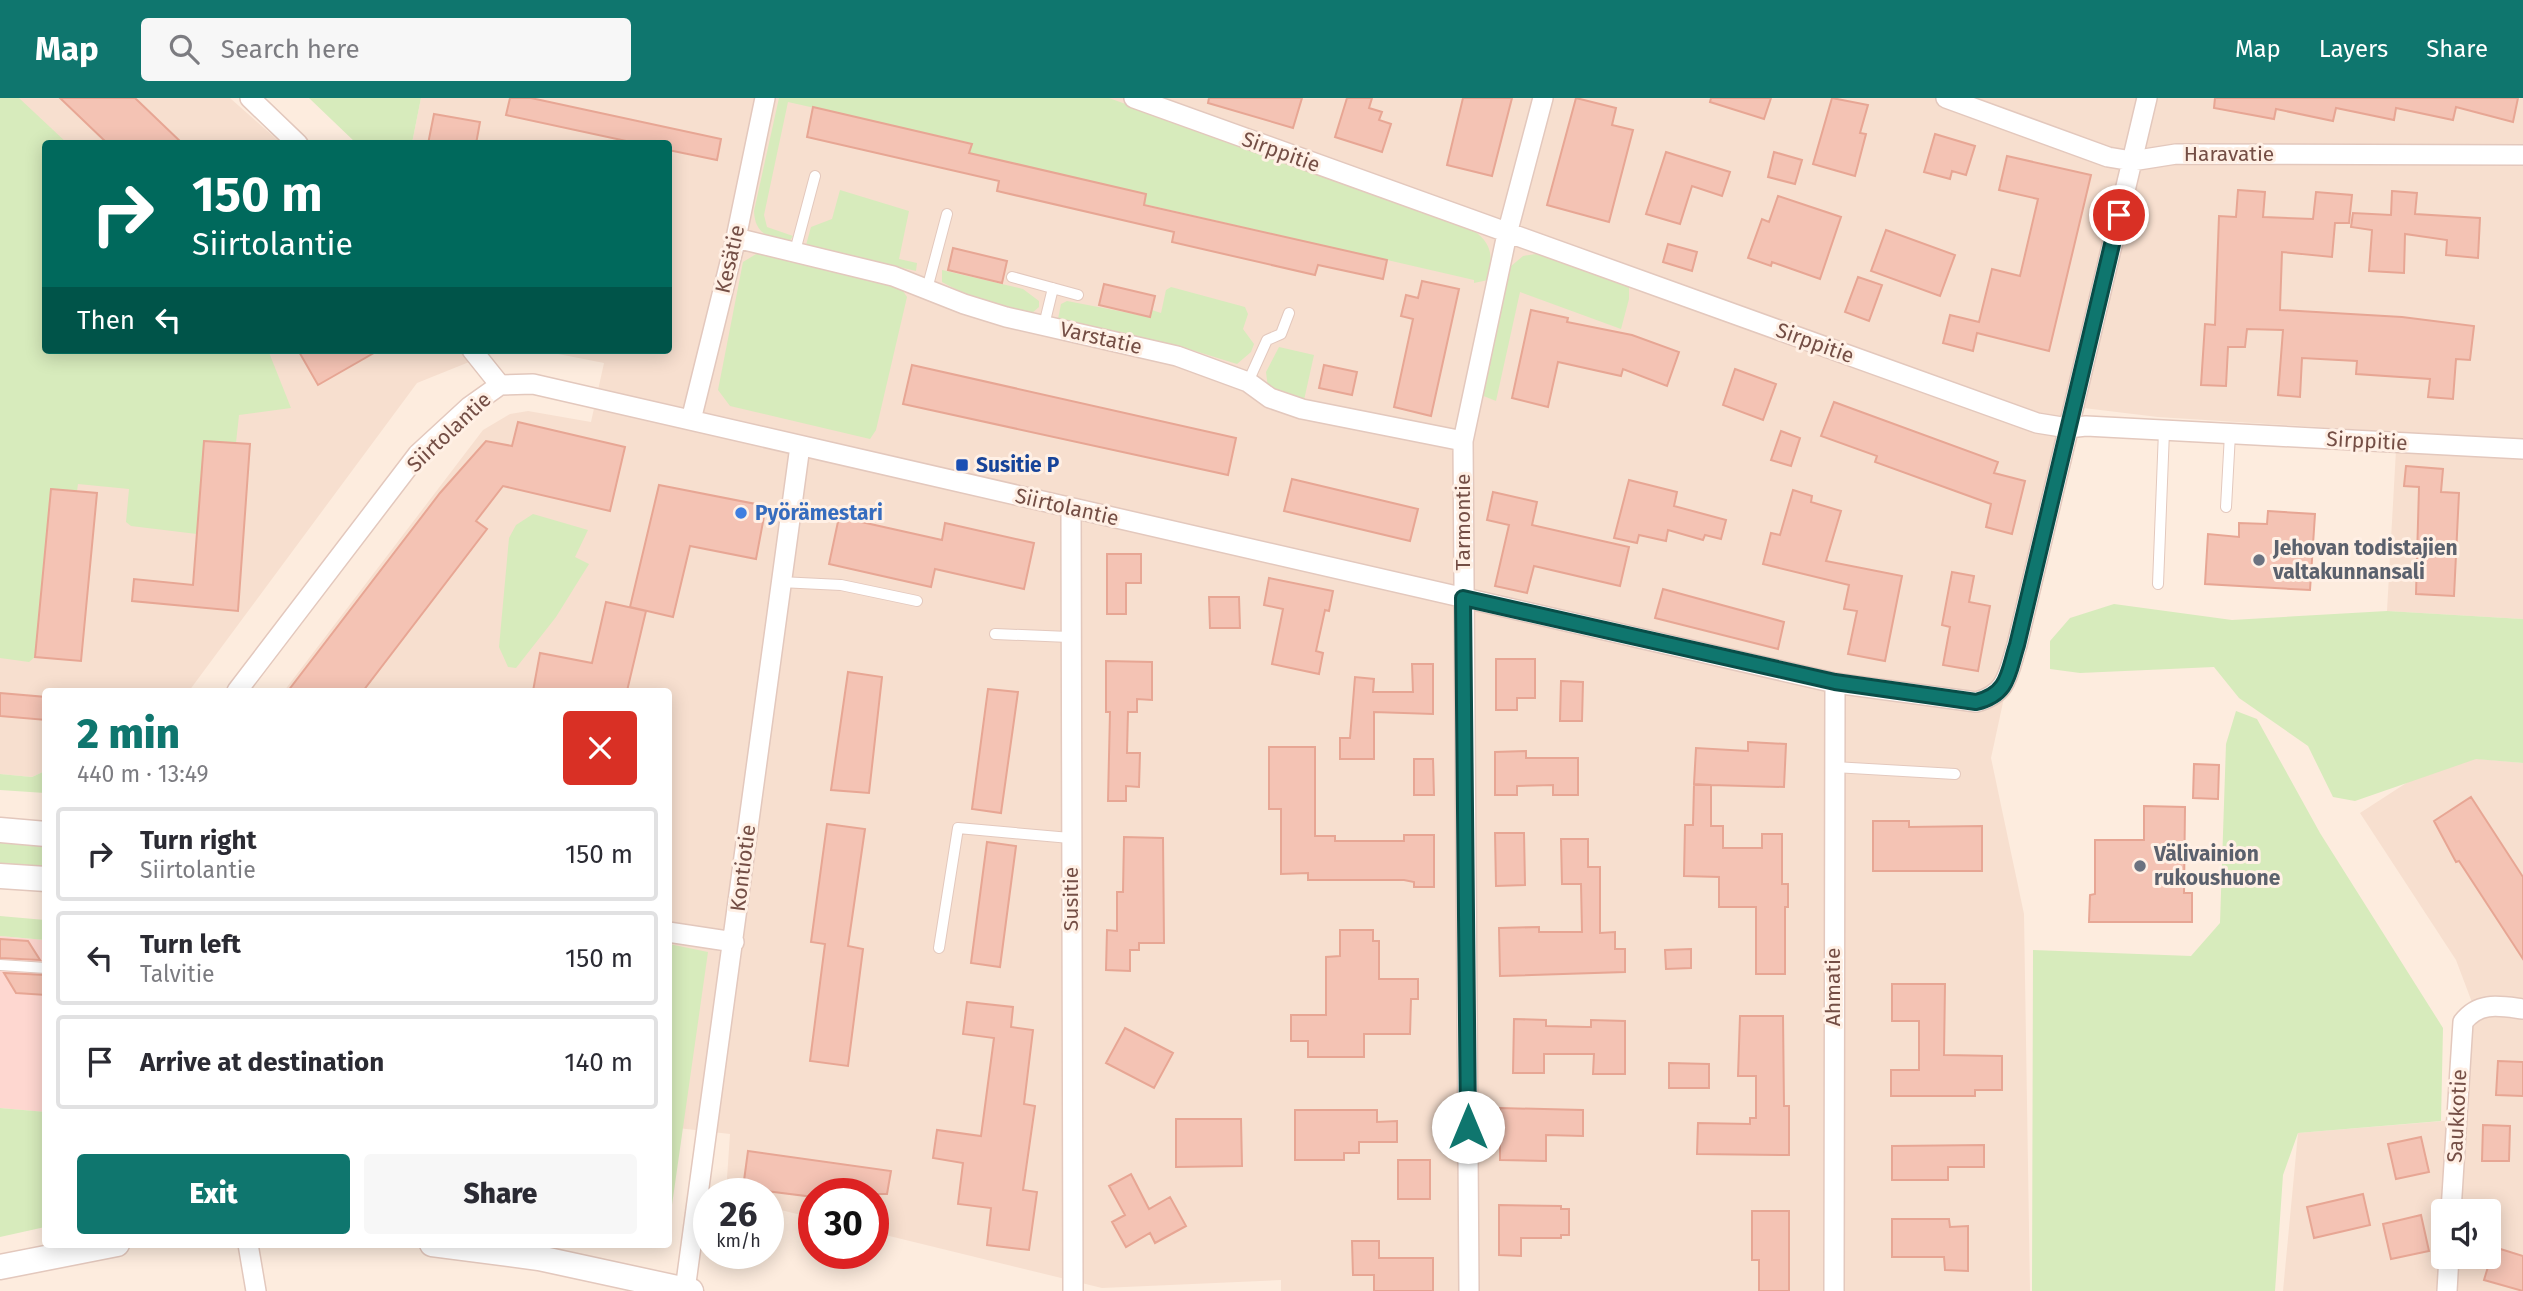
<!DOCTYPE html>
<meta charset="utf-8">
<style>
body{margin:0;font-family:"Fira Sans",sans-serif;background:#f7f7f7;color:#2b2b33;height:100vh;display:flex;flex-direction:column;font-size:26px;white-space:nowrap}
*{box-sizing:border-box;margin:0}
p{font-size:23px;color:#7c7c81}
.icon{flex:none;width:38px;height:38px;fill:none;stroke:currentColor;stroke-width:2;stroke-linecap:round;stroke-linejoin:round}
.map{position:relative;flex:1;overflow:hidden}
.panel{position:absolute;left:42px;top:590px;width:630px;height:560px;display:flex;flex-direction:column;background:#fff;border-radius:7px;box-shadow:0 4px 18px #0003}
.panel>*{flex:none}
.top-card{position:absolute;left:42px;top:42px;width:630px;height:214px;border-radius:7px;box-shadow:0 4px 18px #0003;background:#00695c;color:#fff;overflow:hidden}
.buttons{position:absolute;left:2431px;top:1101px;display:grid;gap:14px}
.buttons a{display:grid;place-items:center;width:70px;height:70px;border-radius:7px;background:#fff;box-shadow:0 4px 18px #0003;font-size:35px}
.speed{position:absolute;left:693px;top:1080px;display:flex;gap:14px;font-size:35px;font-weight:700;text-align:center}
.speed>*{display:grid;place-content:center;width:91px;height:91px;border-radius:50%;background:#fff;box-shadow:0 4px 18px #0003;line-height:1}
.speed small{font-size:18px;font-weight:400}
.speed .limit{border:10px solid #d22;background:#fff;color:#111}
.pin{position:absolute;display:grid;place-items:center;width:60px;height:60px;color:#fff;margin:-30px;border:4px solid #fff;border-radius:50%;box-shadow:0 2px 7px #0007}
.me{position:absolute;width:77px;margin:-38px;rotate:0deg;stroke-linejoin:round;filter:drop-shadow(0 0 5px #0008)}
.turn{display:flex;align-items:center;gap:24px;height:147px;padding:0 35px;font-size:32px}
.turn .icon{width:91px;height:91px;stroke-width:2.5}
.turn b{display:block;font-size:49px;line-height:60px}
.then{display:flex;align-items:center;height:66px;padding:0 35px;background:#0003;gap:14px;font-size:26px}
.round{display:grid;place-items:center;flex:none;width:74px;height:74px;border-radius:7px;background:#f7f7f7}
.summary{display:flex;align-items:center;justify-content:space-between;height:119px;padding:0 35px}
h1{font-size:42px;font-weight:800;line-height:52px;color:#0f766e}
.cta{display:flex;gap:14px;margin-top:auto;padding:14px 35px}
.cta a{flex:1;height:80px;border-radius:7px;background:#0f766e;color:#fff;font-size:28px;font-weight:800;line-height:80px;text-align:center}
.cta a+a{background:#f7f7f7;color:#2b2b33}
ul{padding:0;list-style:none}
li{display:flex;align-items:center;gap:21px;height:94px;margin:0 14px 10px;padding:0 21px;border:4px solid #e1e1e2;border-radius:7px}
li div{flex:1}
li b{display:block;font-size:26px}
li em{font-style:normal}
header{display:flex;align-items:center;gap:42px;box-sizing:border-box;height:98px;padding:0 35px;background:#0f766e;color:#fff}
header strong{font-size:33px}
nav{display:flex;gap:38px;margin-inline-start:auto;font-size:24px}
.search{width:490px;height:63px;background:#f7f7f7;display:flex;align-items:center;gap:18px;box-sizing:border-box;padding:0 24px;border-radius:7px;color:#7c7c81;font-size:26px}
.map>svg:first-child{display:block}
.residential{fill:#f7dfcf;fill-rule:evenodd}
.commercial{fill:#fed7d0}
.green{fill:#d7ebbc}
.building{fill:#f4c3b4;stroke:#e7a694;stroke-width:2}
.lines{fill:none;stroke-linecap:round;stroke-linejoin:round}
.service-casing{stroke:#e3c8bd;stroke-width:12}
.minor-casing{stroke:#e3c8bd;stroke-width:22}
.tertiary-casing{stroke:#e3c8bd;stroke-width:27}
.service{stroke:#fff;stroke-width:10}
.minor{stroke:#fff;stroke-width:19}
.tertiary{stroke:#fff;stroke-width:24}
.route-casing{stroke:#0a4d48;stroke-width:18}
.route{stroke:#0f766e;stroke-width:12}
.transit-dot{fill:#1a4fb4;stroke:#fff0e5;stroke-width:2.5}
.shop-dot{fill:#3f7fe0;stroke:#fff0e5;stroke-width:2.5}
.worship-dot{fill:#6b7280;stroke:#fff0e5;stroke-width:2.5}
.labels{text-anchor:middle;stroke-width:6;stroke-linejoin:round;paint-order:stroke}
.street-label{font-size:21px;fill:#744e45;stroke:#fff0e5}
.transit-label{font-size:21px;font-weight:bold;fill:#164399;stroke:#fff0e5;text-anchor:start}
.shop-label{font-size:21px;font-weight:bold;fill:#366cbe;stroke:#fff0e5;text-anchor:start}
.worship-label{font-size:21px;font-weight:bold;fill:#5b616d;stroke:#fff0e5;text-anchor:start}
</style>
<header>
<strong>Map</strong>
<div class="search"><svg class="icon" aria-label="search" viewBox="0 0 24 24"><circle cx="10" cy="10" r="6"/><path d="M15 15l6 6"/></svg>Search here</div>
<nav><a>Map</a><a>Layers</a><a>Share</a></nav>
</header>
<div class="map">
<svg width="2523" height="1193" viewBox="0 0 2523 1193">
<rect width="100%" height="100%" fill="#fdecde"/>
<path class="residential" d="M0,0H230L281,45L46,46V252H499L417,285L189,593H46L45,673L32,679L0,676Z
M421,0H2523V521L2387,513L2397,334L2158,319L2067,308L1991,660L2024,816L2030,1193H1281V1182L1102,1190L873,1134V1096H814V1120L768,1109V1096L726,1095L730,1036L669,1029L668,593H284L483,332L510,316L528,313L591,324L604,265L538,252H668V46L412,45Z
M2448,658L2523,665V1193H2283L2298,1035L2468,1021L2473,907L2456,862L2360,715ZM2443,1113H2488V1158H2443Z"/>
<path class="commercial" d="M0,838L45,842V1014L0,1010Z"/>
<path class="green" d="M0,0H19L67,45L46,46V252H268L291,310L239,317L236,345L204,343L197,436L131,428L126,424L129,391L78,386L77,393L51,391L35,559L29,564L0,560Z
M309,0H421L412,45H356Z
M779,0H1109L1473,132C1494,147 1492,159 1488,182L1474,185V182L1144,106L1146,96L969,55L971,45L788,4L764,117L767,129L793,138L789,144C769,139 755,137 754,113Z
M840,92L909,113L899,161L917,165L916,173L806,147L811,129L832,121Z
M761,153L899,187L907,199L876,332L870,341L730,308L718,292L743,164Z
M1536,156L1629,187V201L1621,231L1520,194L1496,303L1481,297L1510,169L1523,158Z
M942,172L1023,191L1039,203V209L1032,215C1000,211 970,199 942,184Z
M1171,189L1245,209L1248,216L1243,231L1254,246L1251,254L1237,266L1179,248L1058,221L1061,206L1067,203L1150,219L1152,212L1161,215L1166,192Z
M1279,249L1314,257L1304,302L1268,290L1266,274Z
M533,416L588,432L575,459L589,466L556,519L516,570L508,569L499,549L509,440L516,427Z
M2114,506L2232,522L2387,513L2523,521V665L2476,661L2355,703L2333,699L2308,648L2239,600L2214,569L2080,575L2050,571V543L2070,520Z
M2236,613L2257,621L2320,735L2443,930L2441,1023L2298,1035L2283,1077L2275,1193H2032L2033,852L2191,858L2220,825L2226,646Z
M45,673V695L0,692V676L32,679Z
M0,743L45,746V769L0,765Z
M0,818L45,822V842L0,838Z
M669,846L708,854L669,1128L668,846Z
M0,1010L46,1014L45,1129L0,1139Z"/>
<path class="building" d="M60,0H135L183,46H108Z
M510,0H531L721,41L717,62L668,52V46H640L506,17Z
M1209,0H1302L1293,30L1208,5Z
M1347,0H1372L1369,10L1382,14L1379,22L1391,26L1382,54L1335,39Z
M1463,0H1512L1492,78L1447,67Z
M1576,0L1616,10L1612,27L1633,32L1609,124L1547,107Z
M1711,0H1771L1764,21L1710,4Z
M1832,0L1868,7L1860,35L1866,36L1855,78L1813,66Z
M2215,0H2518L2513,24L2456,9L2453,22L2396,10L2394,22L2336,10L2333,23L2276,11L2274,21L2214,10Z
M813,9L972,46L969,55L1146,96L1144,107L1387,162L1383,181L1318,167L1315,177L1172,144L1174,134L997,93L999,83L807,39Z
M434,16L480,24L476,46H428Z
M1935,36L1975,48L1966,77L1952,73L1950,81L1924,74Z
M1666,54L1730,74L1722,98L1692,88L1680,126L1646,116Z
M1774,54L1802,62L1795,86L1768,79Z
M2007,58L2091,77L2049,253L1977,235L1973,253L1943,245L1950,217L1979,224L1992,171L2020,178L2038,101L1999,92Z
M2238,92L2265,94L2263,119L2313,121L2316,94L2352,97L2349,125H2335L2332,159L2282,154L2280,212L2402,219L2474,228L2470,262L2456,261L2453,301L2428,299L2430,281L2356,276L2357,263L2302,260L2300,299L2278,297L2283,232L2247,231L2245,249H2228L2226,288L2201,287L2205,226L2215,227L2219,118L2236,119Z
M2392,93L2417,95L2415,116L2480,120L2478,160L2446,157L2447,142L2405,136L2404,175L2369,173L2372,132L2351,129L2353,115L2391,117Z
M1778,98L1841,119L1820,181L1772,164L1771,168L1748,160L1762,121L1769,124Z
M1886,132L1955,157L1940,198L1871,173Z
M1668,146L1697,154L1692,173L1663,164Z
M953,150L1007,163L1002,185L948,172Z
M1858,179L1882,187L1869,223L1845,214Z
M1422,183L1459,191L1431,318L1394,309L1413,221L1401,218L1406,197L1418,200Z
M1104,186L1155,198L1150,219L1099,207Z
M1531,212L1568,220L1567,224L1632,237L1679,254L1667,288L1623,271L1621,278L1558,264L1548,309L1512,300Z
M298,252H379L318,287Z
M912,267L1236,340L1228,377L903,306Z
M1324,267L1357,274L1352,297L1319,290Z
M1735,271L1776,286L1763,322L1723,307Z
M1834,304L1998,364L1994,375L2025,383L2012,436L1986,429L1991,406L1875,364L1877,358L1821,338Z
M518,324L625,349L610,413L503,388L476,423L487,431L363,593H288L440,395L486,343L512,348Z
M1781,333L1800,340L1791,368L1771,362Z
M204,343L250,346L238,513L132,503L134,481L193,487Z
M2406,368L2443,371L2441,394L2459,395L2454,498L2416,496L2419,389L2404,388Z
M1292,381L1418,411L1410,443L1284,413Z
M1629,382L1677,394L1674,408L1726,422L1721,441L1705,437L1703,442L1668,432L1666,443L1639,437L1637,445L1614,440Z
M659,387L766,408L756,461L690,448L673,519L630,509Z
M51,391L97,395L81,563L35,559Z
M1793,392L1812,398L1811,404L1841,413L1826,463L1902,478L1885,563L1848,556L1857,513L1844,511L1849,487L1763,466L1771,435L1780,437Z
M1493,394L1537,404L1532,427L1629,449L1620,488L1534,468L1527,495L1495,488L1509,427L1487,422Z
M2268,413L2315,416L2310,492L2205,486L2208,436L2239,439V425L2267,426Z
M839,419L942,442L945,425L1034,445L1024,491L935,471L931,489L829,466Z
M1107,456H1141V485H1126V516H1107Z
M1952,474L1974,478L1969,504L1990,508L1978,573L1943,567L1950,529L1942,527Z
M1269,480L1333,493L1329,513L1325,512L1316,553L1323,555L1319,576L1272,566L1283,511L1264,507Z
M1663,491L1784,524L1778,551L1655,520Z
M1209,499H1239L1240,530H1210Z
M606,504L646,513L627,593H533L540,555L592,565Z
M1496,561H1535V600H1517V612H1496Z
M1106,563L1152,564V602L1137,601V614H1128L1127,655H1140L1139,689L1126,688V703H1108L1110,614H1106Z
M1412,566H1433V616L1374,614V661H1340V640H1350L1355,579L1374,581L1373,594H1413Z
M848,574L882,579L869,695L831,692Z
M1561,583L1583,584L1582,623H1560Z
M988,591L1018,594L1001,715L972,711Z
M0,595L46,599V622L0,618Z
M1748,644L1786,646L1784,689L1711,687V728H1723V750H1762V736H1782V786H1788V809H1785V876H1756V809H1719V779L1684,778L1685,727H1693L1694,687H1711L1694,686L1696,650L1748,653Z
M1269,649H1315V738H1335V743H1404V737H1434V789H1414V784L1404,782H1308V775L1281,776V711H1269Z
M1526,653V660H1578V697H1553V687L1517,688V697H1495V654Z
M1414,661H1433L1434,697H1414Z
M2194,666L2219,667L2218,701L2193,700Z
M2471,699L2523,779V861L2459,763L2456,764L2434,723Z
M2144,708L2185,709L2184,795H2192V824H2089L2090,797L2095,796V742H2144Z
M1873,723H1909V729L1982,728V773H1873Z
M827,726L865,731L848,848L863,851L848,968L810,963L825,846L811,844Z
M1495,735H1524L1525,787L1496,788Z
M1124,739L1163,740L1164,845H1139V852H1130V873L1106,872L1107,832L1117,833V794H1123Z
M1561,741H1588V769H1600V835L1615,834V851H1625V874L1500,878L1499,830L1539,829V834H1582L1581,786H1562Z
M987,744L1016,748L1000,869L971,865Z
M1340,832H1373V843H1379V881H1418V901H1411L1410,936H1364V959H1308V943H1291V917H1326V859L1340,858Z
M0,841L28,843L40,862L0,860Z
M1691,851V870L1666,871L1665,852Z
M4,875L46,877V897L16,895Z
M1892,886H1945L1944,957L2002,958V992H1975V998H1891V972H1919V923H1892Z
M967,904L1013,909L1011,929L1033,932L1024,1006L1035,1008L1023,1092L1037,1094L1029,1152L987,1147L991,1110L958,1106L963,1065L933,1060L937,1032L981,1038L994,940L963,936Z
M1740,918H1783L1784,1008H1789V1057L1697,1056L1698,1025L1750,1026V1020H1756V978H1738Z
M1514,921L1546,922V928L1587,929H1591V922L1625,923V976H1593L1594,956H1544V975H1513Z
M1125,930L1173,955L1154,990L1106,965Z
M2498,963L2523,964V998L2496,997Z
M1669,965L1709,966V990H1669Z
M1500,1010L1583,1012V1038L1546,1037V1063L1500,1062Z
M1295,1012H1377V1024L1397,1023V1044H1359V1055H1344V1062H1295Z
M1176,1021H1241L1242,1068L1176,1069Z
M2483,1027L2510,1028L2509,1063H2482Z
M2421,1039L2429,1074L2396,1081L2388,1046Z
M1984,1047V1069H1948V1082H1892V1048Z
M748,1053L891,1073L887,1096H814V1099L743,1090Z
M1398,1062H1430V1101H1398Z
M1131,1076L1149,1111L1170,1099L1186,1128L1155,1145L1150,1135L1126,1149L1112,1124L1125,1117L1109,1088Z
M2363,1096L2370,1127L2314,1140L2307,1109Z
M1499,1107L1561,1108V1111H1569V1137H1561V1140H1521V1158L1499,1157Z
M1752,1113H1789V1193H1759V1162H1752Z
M2421,1117L2429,1153L2391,1161L2383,1126Z
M1892,1121H1949L1950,1129L1968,1128V1173L1945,1172L1944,1159H1892Z
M1352,1143H1379V1160H1433V1193H1374V1177H1353Z
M2494,1149L2523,1158V1193L2484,1182Z"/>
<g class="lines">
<defs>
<path id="service" d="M795,153L815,78
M1012,179L1078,197
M927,191L947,116
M1044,227L1053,190
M1248,284L1267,242L1281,236L1289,215
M2226,409L2230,336
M780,484L841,487L917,503
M2158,486L2164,333
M995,536L1069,539
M1834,669L1955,676
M939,850L958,730L1070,740
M0,867L46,870"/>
<path id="minor" d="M250,0L298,46
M1134,0L2037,325L2068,330L2086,328L2523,351
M1946,0L2108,59L2132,63L2176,56L2523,57
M736,140L893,178L964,206L1006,219L1177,258L1248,284L1270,300L1302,311L1463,343
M472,252L500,287
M691,322L736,140L765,0
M1071,410L1073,1193
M237,593L418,356L469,309L500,287L533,286L1835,585L1976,604C2008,596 2008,575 2017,547L2147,0
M668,834L734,844
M2451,1113L2463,924C2479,903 2500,908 2523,911
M248,1146L256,1193
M685,1192L800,348
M1469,1193L1463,343L1507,136L1543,0
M1834,1193L1835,585
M2447,1193L2449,1158"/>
<path id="tertiary" d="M0,732L46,736
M0,778L46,781
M432,1146L539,1160L691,1193
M0,1169L117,1146"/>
</defs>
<use href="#service" class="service-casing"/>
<use href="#minor" class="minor-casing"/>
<use href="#tertiary" class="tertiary-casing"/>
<use href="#service" class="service"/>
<use href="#minor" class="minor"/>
<use href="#tertiary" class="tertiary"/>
</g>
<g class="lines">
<defs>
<path id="route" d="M1468,1029L1463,500L1835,584L1976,604C2009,596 2008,575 2017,547L2119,117"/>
</defs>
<use href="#route" class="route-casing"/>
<use href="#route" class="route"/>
</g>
<rect class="transit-dot" x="955" y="360" width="14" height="14" rx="3.5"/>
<circle class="shop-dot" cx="741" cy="415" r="7"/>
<g class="worship-dot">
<circle cx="2259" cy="462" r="7"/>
<circle cx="2140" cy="768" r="7"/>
</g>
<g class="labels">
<g class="street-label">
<text transform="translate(1281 54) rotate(20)" y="7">Sirppitie</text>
<text x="2229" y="63">Haravatie</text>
<text transform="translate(730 161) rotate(-77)" y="7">Kesätie</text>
<text transform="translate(1101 240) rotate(13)" y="7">Varstatie</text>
<text transform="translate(1815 245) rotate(20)" y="7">Sirppitie</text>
<text transform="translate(449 334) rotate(-43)" y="7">Siirtolantie</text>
<text transform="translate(2367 343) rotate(3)" y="7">Sirppitie</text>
<text transform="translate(1067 409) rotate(13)" y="7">Siirtolantie</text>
<text transform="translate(1463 424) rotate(-90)" y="7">Tarmontie</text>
<text transform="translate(743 770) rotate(-83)" y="7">Kontiotie</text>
<text transform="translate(1071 801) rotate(-90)" y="7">Susitie</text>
<text transform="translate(1833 889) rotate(-90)" y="7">Ahmatie</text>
<text transform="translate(2457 1018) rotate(-87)" y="7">Saukkotie</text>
</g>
<g class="transit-label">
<text x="976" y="374">Susitie P</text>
</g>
<g class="shop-label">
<text x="755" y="422">Pyörämestari</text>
</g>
<g class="worship-label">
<text x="2273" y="457">Jehovan todistajien<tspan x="2273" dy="24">valtakunnansali</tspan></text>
<text x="2154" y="763">Välivainion<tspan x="2154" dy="24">rukoushuone</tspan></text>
</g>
</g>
</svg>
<div class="buttons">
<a><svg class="icon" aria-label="sound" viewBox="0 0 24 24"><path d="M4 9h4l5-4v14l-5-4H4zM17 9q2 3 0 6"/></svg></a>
</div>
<div class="speed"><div>26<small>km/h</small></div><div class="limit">30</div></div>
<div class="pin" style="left:2119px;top:117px;background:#d93025"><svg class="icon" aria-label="arrive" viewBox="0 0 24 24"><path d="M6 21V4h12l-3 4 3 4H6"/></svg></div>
<svg class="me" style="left:1468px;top:1029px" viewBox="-20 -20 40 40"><circle r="19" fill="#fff"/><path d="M0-13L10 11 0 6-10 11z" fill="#0f766e"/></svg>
<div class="top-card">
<div class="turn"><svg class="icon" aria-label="right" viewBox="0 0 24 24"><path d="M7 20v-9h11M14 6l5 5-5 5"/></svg><div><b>150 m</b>Siirtolantie</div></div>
<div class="then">Then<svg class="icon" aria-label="left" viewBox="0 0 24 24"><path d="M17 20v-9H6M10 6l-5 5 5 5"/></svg></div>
</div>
<section class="panel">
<div class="summary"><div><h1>2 min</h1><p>440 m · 13:49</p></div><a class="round" style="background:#d93025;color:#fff"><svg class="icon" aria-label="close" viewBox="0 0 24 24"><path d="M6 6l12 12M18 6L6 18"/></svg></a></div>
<ul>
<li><svg class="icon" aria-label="right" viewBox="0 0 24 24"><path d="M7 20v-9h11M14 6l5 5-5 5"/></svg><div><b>Turn right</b><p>Siirtolantie</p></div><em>150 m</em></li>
<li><svg class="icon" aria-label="left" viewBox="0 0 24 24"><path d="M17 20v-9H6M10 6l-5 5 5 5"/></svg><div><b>Turn left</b><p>Talvitie</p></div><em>150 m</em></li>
<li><svg class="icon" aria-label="arrive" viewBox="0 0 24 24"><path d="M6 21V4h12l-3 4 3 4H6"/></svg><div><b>Arrive at destination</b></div><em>140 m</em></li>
</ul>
<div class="cta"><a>Exit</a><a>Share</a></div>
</section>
</div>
